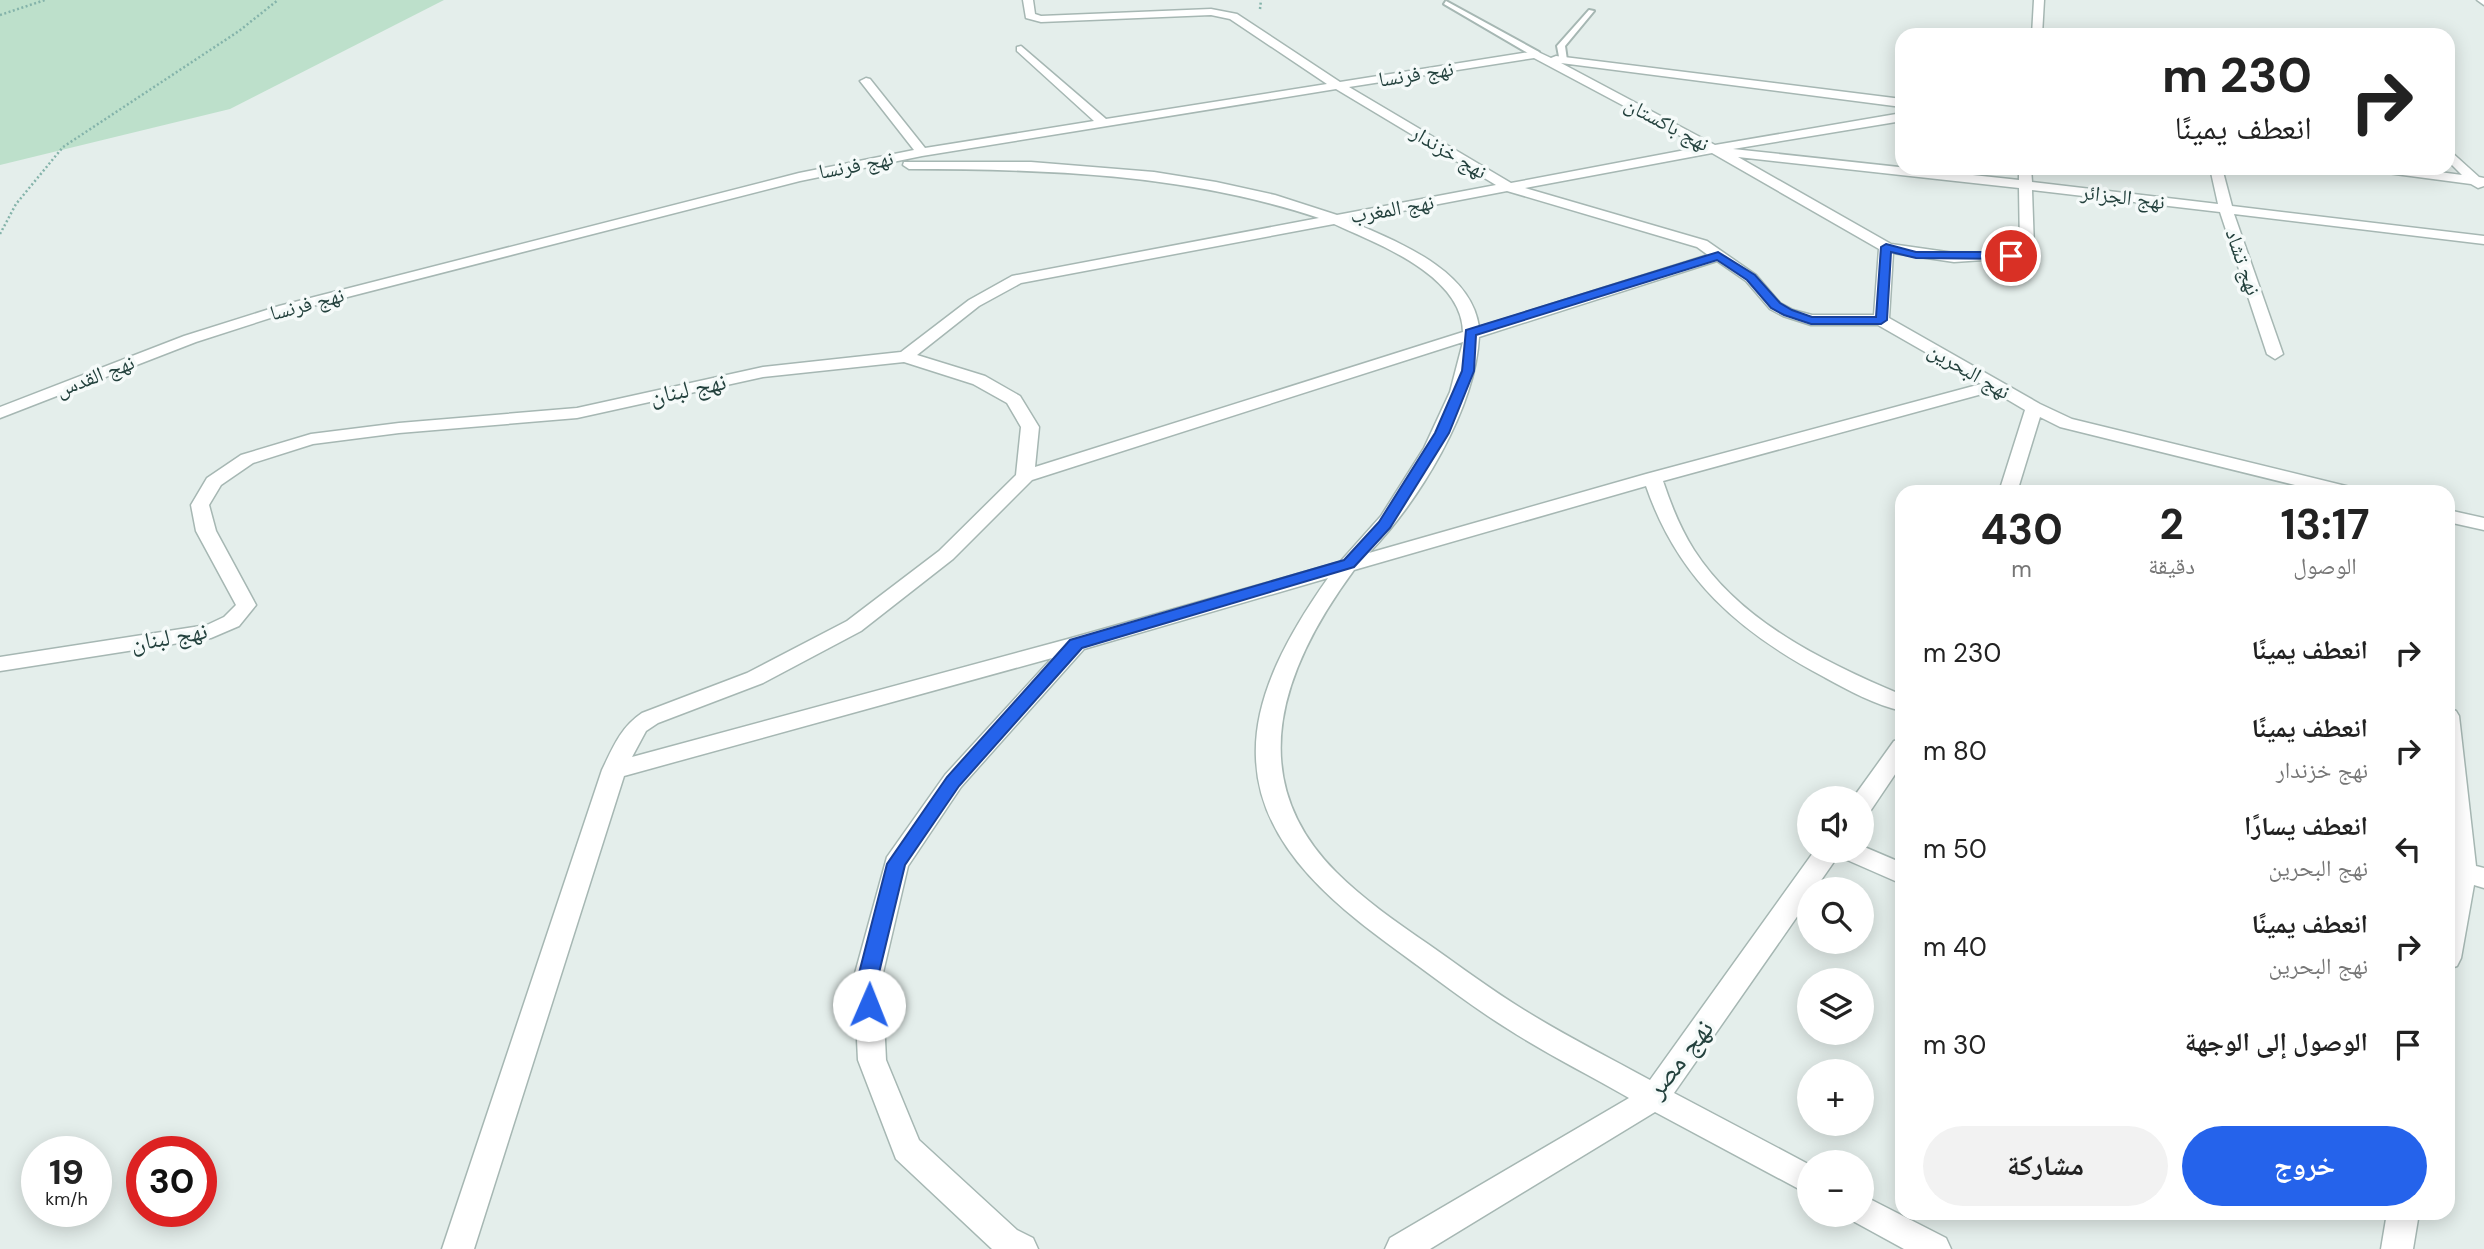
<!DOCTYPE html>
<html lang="ar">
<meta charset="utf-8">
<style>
body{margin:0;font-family:"DM Sans","Noto Naskh Arabic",sans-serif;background:#f2f2f2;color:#222;direction:rtl;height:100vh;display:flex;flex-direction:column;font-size:26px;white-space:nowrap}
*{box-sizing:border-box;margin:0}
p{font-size:23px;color:#767676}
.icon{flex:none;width:38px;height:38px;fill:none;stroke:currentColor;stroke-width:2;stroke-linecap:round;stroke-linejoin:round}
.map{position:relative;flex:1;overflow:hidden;direction:ltr}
.details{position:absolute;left:1895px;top:485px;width:560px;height:735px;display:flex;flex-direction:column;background:#fff;border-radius:21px;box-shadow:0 4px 18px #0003;direction:rtl}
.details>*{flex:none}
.banner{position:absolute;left:1895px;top:28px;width:560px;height:147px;border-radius:21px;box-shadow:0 4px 18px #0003;direction:rtl;background:#fff;color:#222;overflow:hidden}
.controls{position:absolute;left:1797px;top:786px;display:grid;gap:14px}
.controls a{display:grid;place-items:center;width:77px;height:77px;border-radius:50%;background:#fff;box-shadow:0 4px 18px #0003;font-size:35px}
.speed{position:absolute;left:21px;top:1136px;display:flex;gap:14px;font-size:35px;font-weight:700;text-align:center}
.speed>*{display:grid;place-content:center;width:91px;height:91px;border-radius:50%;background:#fff;box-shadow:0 4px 18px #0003;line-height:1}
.speed small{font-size:18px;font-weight:400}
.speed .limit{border:10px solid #d22;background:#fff;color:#111}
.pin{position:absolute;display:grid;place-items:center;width:60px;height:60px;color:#fff;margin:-30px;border:4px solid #fff;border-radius:50%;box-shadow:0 2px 7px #0007}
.me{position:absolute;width:77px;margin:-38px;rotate:1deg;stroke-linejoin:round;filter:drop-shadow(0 0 5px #0008)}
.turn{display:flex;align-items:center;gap:24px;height:147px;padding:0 28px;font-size:32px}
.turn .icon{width:91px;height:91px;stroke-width:2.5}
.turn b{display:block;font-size:49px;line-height:60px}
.eta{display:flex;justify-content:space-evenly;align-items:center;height:119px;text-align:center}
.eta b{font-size:42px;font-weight:700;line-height:49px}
.cta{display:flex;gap:14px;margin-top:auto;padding:14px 28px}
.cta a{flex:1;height:80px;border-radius:42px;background:#2563eb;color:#fff;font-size:28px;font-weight:700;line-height:80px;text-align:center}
.cta a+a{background:#f2f2f2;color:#222}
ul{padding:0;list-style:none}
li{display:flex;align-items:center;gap:21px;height:98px;padding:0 28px}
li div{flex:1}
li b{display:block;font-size:26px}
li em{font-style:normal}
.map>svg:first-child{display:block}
.green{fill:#bde0cb}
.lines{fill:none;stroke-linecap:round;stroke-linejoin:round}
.service-casing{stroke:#a6b7b3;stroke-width:4}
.minor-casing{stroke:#a6b7b3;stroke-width:3}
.tertiary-casing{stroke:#a6b7b3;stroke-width:3}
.path{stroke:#84b3aa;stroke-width:2.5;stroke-dasharray:2 2.5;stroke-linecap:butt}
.service{fill:#fff;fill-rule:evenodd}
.minor{fill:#fff;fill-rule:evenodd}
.tertiary{fill:#fff;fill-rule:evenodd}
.route{fill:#2563eb;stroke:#184099;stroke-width:2}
.labels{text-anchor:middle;stroke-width:7;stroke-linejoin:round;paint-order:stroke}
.far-street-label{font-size:21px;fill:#23413d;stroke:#f5faf9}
.street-label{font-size:24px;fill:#23413d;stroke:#f5faf9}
.near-street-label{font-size:28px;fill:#23413d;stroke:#f5faf9}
</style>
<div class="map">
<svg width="2484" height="1249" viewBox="0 0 2484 1249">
<rect width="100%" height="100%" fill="#e4eeeb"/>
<path class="green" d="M0,0H444L230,109L0,165Z"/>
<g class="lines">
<defs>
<path id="service" d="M1446,1L1539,52L1540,54L1533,56L1444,4Z
M1589,10L1594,11L1565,46L1567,60L1560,62L1557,46Z"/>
<path id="minor" d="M1023,0H1033L1035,14L1041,16L1211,9L1237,14L1340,82L1536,51L1551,58L1556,56L1902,99V107L1561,63L1715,145L1902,113V121L1733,149L2019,180V168H2031L2032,182L2218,204L2210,168H2222L2232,206L2484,236V244L2234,214L2283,354L2275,359L2267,354L2220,212L2032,190L2034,248L2028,257L1954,262L1893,253L1889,318L2040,404L2072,419L2354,488L2356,492H2323L2060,427L2040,417L2017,492H1999L2025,410L1993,391L1663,481C1671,505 1680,528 1694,550C1740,622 1826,663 1902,695V711C1875,705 1848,690 1824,677C1739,632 1678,579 1646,486L1354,570C1284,665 1240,776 1336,872C1363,899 1396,922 1428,944C1461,967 1494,992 1529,1013C1568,1037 1610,1058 1650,1080L1815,850H1862V846L1902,863V884L1838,856L1815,889H1810V898L1674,1093L1810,1165V1195L1655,1112L1430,1249H1385L1390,1238L1629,1098C1589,1075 1547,1054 1508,1029C1477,1010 1447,987 1417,965C1348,915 1259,853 1256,758C1253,694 1292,629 1328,578L1084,649L961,787L908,866L882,977L886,1060L919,1140L1017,1230L1033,1238L1038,1249H992L896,1159L858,1060L854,977L887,857L945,775L1052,658L624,776L474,1249H442L602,770C613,747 621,727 642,713L747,673L847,621L939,551L1016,475L1021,427L1007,403L973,384L904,362L763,377L577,418L399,433L313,444L253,463L221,485L209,505L216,531L256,605L239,626L211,638L0,671V657L207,625L224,617L236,605L196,531L191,505L207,478L241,455L311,434L399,423L577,408L763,367L901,352L969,300L1012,276L1319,218C1186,174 1049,169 909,169L903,165L904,162H1031L1154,172L1216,182L1275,195L1337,215L1496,185L1336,89L922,156L800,181L289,312L196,342L0,418V407L184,336L279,306L799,173L914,150L860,81L866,78L870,79L925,148L1094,121L1017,51V47L1021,46L1106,119L1327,84L1230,19L1211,15L1041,22L1026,18ZM1534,58L1701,147L1511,183L1349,87ZM1712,153L1879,249L1874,315H1812L1793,310L1780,303L1756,275L1707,241L1525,188ZM1738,157L2019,188L2020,248L2006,252L1954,253L1891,244ZM1507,191L1697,247L1708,255L1479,327C1471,269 1397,242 1350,221ZM1334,224C1378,244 1462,275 1463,332L1035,467L1039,427L1020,396L985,376L917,355L979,306L1021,283ZM1717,261L1746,281L1770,309L1783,316L1811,325H1878L1981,384L1646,474L1369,553C1419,501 1475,410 1479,337ZM1463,342L1450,392L1424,448L1381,516L1340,562L1068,639L632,757L646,731L658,723L763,683L861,631L953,559L1032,480Z
M2034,0H2044L2042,35H2032Z
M2448,149L2479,177L2484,178V186L2478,188L2471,184L2380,172L2374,168H2409L2462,175L2448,161Z
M2448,510L2484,518V530L2448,522Z
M2448,708L2456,711L2459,716L2476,866L2484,868V888L2474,885L2461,958L2457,966L2448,969V888L2451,872L2448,839Z
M1902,739V764L1871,810L1862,813V798H1853L1894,741Z
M1862,1195L1946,1238L1951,1249H1904L1851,1220L1848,1214H1862Z
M2387,1213H2419L2413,1249H2381Z"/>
<path id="tertiary" d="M2477,0H2484V5Z"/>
</defs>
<use href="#service" class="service-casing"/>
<use href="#minor" class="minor-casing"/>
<use href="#tertiary" class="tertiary-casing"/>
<path class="path" d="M1260,9L1261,0
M0,15L45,0
M0,234L16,204L63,147L239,31L278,0"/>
<use href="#service" class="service"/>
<use href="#minor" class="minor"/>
<use href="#tertiary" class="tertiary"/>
</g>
<path class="route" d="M1886,244L1916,252H2011L2017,256L2011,259L1916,258L1891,252L1887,320L1881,324H1811L1784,315L1771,308L1747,280L1717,260L1476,335L1474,371L1449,433L1390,528L1354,567L1082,648L959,786L905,865L878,977L880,1005L877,1011L869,1014L862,1011L859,1005L858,977L887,864L947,777L1070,640L1344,560L1379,522L1435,433L1462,371L1466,330L1718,252L1755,275L1780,303L1792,310L1812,317H1876L1881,247Z"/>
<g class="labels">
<g class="far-street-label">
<text transform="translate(1416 74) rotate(-9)" y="7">نهج فرنسا</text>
<text transform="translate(1667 124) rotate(28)" y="7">نهج باكستان</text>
<text transform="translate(1449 152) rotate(31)" y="7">نهج خزندار</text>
<text transform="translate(856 165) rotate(-11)" y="7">نهج فرنسا</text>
<text transform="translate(2123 197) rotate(7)" y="7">نهج الجزائر</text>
<text transform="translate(1392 209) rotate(-10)" y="7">نهج المغرب</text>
<text transform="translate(2243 262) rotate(71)" y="7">نهج تشاد</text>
<text transform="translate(307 304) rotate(-15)" y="7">نهج فرنسا</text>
<text transform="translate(1969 371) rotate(30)" y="7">نهج البحرين</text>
<text transform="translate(95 376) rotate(-21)" y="7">نهج القدس</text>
</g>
<g class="street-label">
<text transform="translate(688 389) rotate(-12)" y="8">نهج لبنان</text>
<text transform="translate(169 637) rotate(-10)" y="8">نهج لبنان</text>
</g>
<g class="near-street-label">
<text transform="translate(1679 1058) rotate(-52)" y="10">نهج مصر</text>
</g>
</g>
</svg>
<div class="controls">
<a><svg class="icon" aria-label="sound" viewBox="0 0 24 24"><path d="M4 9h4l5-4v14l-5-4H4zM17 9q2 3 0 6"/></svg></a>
<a><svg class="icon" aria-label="search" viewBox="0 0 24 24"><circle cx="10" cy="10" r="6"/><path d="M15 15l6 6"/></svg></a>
<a><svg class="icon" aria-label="layers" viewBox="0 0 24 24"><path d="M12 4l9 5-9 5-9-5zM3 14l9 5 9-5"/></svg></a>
<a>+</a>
<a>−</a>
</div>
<div class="speed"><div>19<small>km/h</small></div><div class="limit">30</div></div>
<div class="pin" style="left:2011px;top:256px;background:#d93025"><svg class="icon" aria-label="arrive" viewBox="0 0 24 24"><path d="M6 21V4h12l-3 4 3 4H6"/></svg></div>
<svg class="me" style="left:869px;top:1005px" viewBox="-20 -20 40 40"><circle r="19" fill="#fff"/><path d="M0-13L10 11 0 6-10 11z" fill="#2563eb"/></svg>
<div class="banner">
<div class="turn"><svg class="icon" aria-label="right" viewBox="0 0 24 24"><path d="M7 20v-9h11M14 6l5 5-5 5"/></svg><div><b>230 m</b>انعطف يمينًا</div></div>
</div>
<section class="details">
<div class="eta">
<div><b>13:17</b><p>الوصول</p></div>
<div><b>2</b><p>دقيقة</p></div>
<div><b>430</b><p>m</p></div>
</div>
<ul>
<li><svg class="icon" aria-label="right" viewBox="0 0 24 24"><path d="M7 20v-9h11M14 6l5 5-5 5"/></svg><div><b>انعطف يمينًا</b></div><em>230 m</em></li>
<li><svg class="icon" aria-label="right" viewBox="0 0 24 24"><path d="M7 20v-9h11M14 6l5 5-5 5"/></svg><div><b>انعطف يمينًا</b><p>نهج خزندار</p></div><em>80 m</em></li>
<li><svg class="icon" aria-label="left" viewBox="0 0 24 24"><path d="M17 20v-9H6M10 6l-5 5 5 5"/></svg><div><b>انعطف يسارًا</b><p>نهج البحرين</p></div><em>50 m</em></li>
<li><svg class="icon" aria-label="right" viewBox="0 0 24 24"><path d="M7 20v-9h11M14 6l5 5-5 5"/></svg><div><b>انعطف يمينًا</b><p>نهج البحرين</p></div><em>40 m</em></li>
<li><svg class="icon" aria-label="arrive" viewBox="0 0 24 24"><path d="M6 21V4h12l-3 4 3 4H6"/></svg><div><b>الوصول إلى الوجهة</b></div><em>30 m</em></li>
</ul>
<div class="cta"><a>خروج</a><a>مشاركة</a></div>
</section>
</div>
